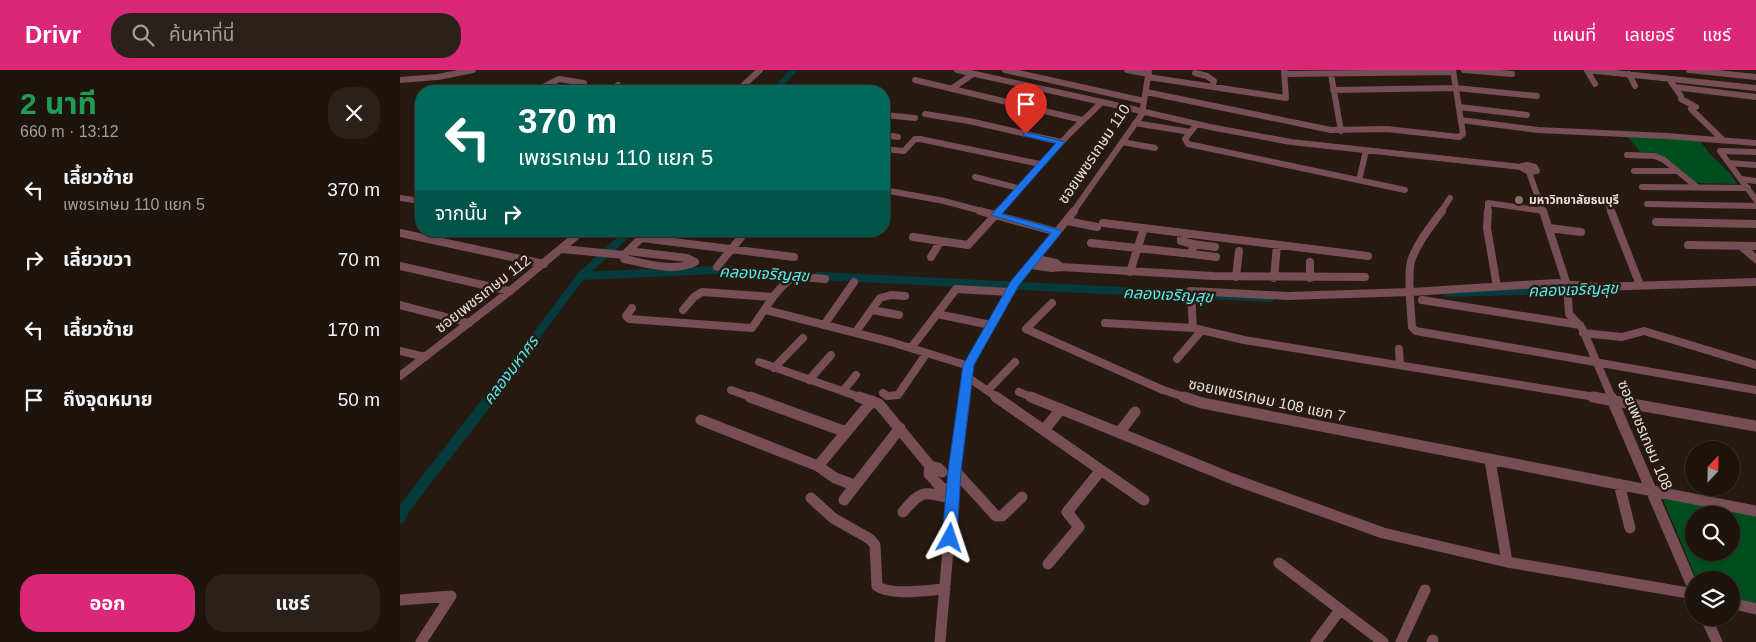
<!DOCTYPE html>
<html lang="th">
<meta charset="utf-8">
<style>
body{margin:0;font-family:Arial,"Noto Sans Thai",sans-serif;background:#2a211b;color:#f1f3f6;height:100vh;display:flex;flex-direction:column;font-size:19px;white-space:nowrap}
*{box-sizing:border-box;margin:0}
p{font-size:16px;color:#a09e9d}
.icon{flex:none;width:28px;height:28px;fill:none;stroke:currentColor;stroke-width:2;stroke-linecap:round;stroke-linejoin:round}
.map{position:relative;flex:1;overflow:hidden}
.panel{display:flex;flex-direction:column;background:#1d140d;width:400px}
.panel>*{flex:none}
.top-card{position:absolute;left:15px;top:15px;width:475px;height:152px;border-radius:20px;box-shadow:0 1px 4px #0004,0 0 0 1px #3b332e;background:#00695c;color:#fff;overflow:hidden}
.needle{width:32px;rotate:22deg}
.controls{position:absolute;left:1285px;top:371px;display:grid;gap:10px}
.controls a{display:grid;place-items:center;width:55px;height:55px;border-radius:50%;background:#1d140d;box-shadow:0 1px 4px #0004,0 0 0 1px #3b332e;font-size:25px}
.pin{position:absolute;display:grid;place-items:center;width:42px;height:42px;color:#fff;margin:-51px -21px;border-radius:50% 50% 50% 0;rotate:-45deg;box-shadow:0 0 5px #0007}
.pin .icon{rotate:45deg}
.me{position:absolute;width:55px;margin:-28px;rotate:5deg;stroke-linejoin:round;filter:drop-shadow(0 0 4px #0008)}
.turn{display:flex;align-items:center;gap:18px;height:105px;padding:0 20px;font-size:22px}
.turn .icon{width:65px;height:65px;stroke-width:2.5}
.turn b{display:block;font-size:35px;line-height:42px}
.then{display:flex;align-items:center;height:48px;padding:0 20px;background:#0003;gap:10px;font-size:19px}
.round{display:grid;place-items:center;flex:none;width:52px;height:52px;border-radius:20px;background:#2a211b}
.head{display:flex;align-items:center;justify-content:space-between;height:85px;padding:0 20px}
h1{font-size:30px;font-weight:700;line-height:38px;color:#1e9e55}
.cta{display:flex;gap:10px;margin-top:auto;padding:10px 20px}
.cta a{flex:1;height:58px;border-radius:20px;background:#db2777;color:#fff;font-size:20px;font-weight:700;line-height:58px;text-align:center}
.cta a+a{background:#2a211b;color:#f1f3f6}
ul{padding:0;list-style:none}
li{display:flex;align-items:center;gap:15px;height:70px;padding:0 20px}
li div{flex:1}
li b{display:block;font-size:19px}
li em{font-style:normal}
header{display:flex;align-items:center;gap:30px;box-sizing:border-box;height:70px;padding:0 25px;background:#db2777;color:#fff}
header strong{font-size:24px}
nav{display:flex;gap:28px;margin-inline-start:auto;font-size:18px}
.search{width:350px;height:45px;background:#2a211b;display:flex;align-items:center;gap:12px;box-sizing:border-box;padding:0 18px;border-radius:20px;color:#a09e9d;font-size:19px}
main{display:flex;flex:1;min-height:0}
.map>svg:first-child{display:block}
.green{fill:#004d1d;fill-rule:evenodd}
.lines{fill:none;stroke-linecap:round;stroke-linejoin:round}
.canal-far2{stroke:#063b3d;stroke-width:6}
.canal-far1{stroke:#063b3d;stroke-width:8}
.canal{stroke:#063b3d;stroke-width:11}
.minor-far2{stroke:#774d56;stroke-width:6}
.minor-far1{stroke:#774d56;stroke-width:8}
.minor{stroke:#774d56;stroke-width:11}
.route{fill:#1a73e8;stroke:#114b97}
.education-dot{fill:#8d6e63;stroke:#271a11;stroke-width:2}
.labels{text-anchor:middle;stroke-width:5;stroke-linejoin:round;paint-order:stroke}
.far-poi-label{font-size:12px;font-weight:bold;fill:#e8dfd9;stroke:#271a11;text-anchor:start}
.street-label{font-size:15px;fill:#e8dfd9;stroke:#271a11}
.water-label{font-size:16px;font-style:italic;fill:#51ecef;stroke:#271a11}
</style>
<header>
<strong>Drivr</strong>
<div class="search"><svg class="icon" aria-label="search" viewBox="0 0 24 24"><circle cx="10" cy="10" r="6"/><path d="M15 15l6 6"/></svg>ค้นหาที่นี่</div>
<nav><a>แผนที่</a><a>เลเยอร์</a><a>แชร์</a></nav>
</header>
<main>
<section class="panel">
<div class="head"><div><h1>2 นาที</h1><p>660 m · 13:12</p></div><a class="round"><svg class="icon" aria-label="close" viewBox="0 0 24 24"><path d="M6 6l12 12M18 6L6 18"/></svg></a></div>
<ul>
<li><svg class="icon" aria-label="left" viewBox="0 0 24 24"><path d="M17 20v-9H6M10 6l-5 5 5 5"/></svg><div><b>เลี้ยวซ้าย</b><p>เพชรเกษม 110 แยก 5</p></div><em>370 m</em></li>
<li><svg class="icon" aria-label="right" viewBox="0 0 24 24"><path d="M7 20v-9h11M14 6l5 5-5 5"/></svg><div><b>เลี้ยวขวา</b></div><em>70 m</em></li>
<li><svg class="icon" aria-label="left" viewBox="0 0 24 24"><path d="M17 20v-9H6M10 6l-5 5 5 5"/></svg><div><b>เลี้ยวซ้าย</b></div><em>170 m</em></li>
<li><svg class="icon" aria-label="arrive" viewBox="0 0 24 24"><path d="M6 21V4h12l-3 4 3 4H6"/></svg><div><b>ถึงจุดหมาย</b></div><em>50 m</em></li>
</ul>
<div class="cta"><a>ออก</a><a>แชร์</a></div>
</section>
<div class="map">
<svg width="1356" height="572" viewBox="0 0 1356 572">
<rect width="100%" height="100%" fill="#271a11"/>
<path class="green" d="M1227,65L1299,70L1310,84L1331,104L1337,114L1294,113L1257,83L1240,82Z
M1262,427L1356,446V535L1331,529V510H1297ZM1294,445H1331V482H1294Z"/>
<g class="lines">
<path class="canal-far2" d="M374,21L394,0"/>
<path class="canal-far1" d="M181,206L315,200L403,205
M418,206L870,228
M1048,223L1192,219
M90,328L181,206L230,161"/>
<path class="canal" d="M0,448L6,436L91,327"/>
<path class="minor-far2" d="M557,0L702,32
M605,0L744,31
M727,0L749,4
M1064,0L1112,4
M1187,0L1356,18
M1187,0L1195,14
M1289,0L1356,7
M795,3L807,6L814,11L812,17
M885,4L1053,2
M931,4L941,61
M1229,4L1235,16
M748,7L886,28L884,0
M1269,9L1281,26V29L1296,37L1291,39L1323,70
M0,10L38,7L73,0
M515,10L682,50
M1275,17L1356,27
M551,19L573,4
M933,20L1056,18L1137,26
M135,21L159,9L184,13L172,21
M208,21L218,15
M263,21L267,18
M337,21L360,0
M746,22L931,60L987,59L1059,67L1063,64L1053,0
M1059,37L1127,45
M525,44L569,51L661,72
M484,45L515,48
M1061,50L1138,60L1267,66L1356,73
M735,53L790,62
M797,54L785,69L788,74L1005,120
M484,65L498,67
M722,72L755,78
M484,79L504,81L515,69H520L640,94
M1356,82L1320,81L1356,130
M1227,85L1255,86L1264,90L1297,117
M1329,93L1356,95
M1127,95L1135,97L1137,101L1129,102L1122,98V96Z
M1234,101H1277
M1129,102L1143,142
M575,107L618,118
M1342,109L1356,111
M959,110L966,81
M1242,117L1348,118
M484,120L544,131L585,142
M0,128L21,131
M1206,129L1211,142
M1247,134L1356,136
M598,142L670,63L702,32L810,57L891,72L1121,97
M673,142L742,44L749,0
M1041,142L1050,128
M1088,142V133L1144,141"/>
<path class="minor-far1" d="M580,141L657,162
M1042,141C1031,156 1017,173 1011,191C1007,207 1011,240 1012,257L1016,261L1356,320
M1088,141L1087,158L1096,211
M1143,141L1167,215L1169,244L1182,258L1212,328
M1211,141L1240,215
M667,151L697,157
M1256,152L1356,154
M703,153L968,186
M1149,158L1181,162
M398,161L410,163
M0,163L144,194
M513,167L568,175L599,141
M242,168L394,187
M691,173L792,184L793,174L781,171V163
M793,174L815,177
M1288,175L1356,176
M1341,176L1356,189
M162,179L224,185V189C246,193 274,203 295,192L287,188L228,181
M226,183L248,161
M792,184L816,187
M531,187L540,172
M910,192V208
M631,195L652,198L661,197L656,193L637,189
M0,196L110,221
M317,197L346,161
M661,197L813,206L965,207
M730,202L744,158
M836,207L839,181
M874,208L877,175
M790,221L888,226L1011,222L1156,213L1198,217L1356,212
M791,223L793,258
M373,227C394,201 393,207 425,209
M1022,230L1180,255
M652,233L626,259L763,320L788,328
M0,235L69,253
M232,238L226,246L229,249L352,258L373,227L302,222L294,227L283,240
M366,240L491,272L569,296
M472,240L499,245
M537,244L591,255
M705,253L793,258L844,270L1201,328
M424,255L454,212
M455,263L480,228L491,225L505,226
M1183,263L1222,267L1244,261L1356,295
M511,278L556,219L609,222
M999,279L1000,295
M0,281L25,287
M777,289L802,260
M359,292L462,328
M374,298L403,268
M0,306L110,221L182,161
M566,306L598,328
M409,310L431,285
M331,320L353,328
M588,320L615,292
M443,321L456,305
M619,322L634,328
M483,323L487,326L498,325L526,284
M565,328L569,295L615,214L674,141"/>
<path class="minor" d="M350,327L446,362
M459,327L479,334L530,396L538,398L542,402
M596,327L744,430
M631,327L833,409L983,463L1107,492L1294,524
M784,327L802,333L1356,441
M1193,327L1356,356
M1211,327L1294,520
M301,350L418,396L435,408L454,415
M644,360L661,339
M719,363L735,342
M1090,390L1107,492
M418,396L472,331
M530,396L529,404L533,408
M555,401L596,446H602L622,427
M536,412L542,418L553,422
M1219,414L1230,458
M411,428L433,448L470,469L475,475L477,516C490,526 528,520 545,519
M444,430L500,358
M503,442C523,418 524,422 553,429
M879,493L983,572
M648,494L679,457L667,442L701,400
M0,530L51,526
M1331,533L1356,539
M1306,548L1317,572
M21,572L51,526
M540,572L554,410L565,327
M916,572L940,540
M1001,572L1025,520
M1032,572L1033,570"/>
</g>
<path class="route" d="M626,62L665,72L602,144L660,160L662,162L619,215L574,295L561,401L557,468L555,472L550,474L544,472L542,468L548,401L563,295L611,211L651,163L591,145L656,73L624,66L623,64Z"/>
<circle class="education-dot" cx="1119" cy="130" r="5"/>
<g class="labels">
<g class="far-poi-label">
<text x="1129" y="134">มหาวิทยาลัยธนบุรี</text>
</g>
<g class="street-label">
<text transform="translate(694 84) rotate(-56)" y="5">ซอยเพชรเกษม 110</text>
<text transform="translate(83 224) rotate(-38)" y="5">ซอยเพชรเกษม 112</text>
<text transform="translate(867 330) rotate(12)" y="5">ซอยเพชรเกษม 108 แยก 7</text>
<text transform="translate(1245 365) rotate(67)" y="5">ซอยเพชรเกษม 108</text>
</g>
<g class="water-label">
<text transform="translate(364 203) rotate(3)" y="6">คลองเจริญสุข</text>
<text transform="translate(1173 219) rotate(-2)" y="6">คลองเจริญสุข</text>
<text transform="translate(768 224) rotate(3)" y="6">คลองเจริญสุข</text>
<text transform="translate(110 300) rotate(-53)" y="6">คลองมหาศร</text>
</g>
</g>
</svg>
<div class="controls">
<a><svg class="needle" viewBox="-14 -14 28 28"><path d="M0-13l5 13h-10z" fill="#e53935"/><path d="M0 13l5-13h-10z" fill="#a09e9d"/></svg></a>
<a><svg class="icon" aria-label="search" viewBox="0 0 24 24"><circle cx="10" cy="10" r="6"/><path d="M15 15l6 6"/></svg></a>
<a><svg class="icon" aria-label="layers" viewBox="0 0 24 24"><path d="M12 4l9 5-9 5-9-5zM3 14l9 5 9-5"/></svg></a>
</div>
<div class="pin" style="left:626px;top:64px;background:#d93025"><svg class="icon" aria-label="arrive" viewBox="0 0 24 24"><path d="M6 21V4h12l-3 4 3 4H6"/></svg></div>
<svg class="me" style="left:550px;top:468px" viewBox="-20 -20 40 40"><path d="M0-17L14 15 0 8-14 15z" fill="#1a73e8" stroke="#fff" stroke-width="4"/></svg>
<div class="top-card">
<div class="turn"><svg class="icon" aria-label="left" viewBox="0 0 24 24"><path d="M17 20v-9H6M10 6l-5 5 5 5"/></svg><div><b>370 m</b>เพชรเกษม 110 แยก 5</div></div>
<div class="then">จากนั้น<svg class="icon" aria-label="right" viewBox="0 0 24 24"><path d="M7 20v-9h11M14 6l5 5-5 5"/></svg></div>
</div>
</div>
</main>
